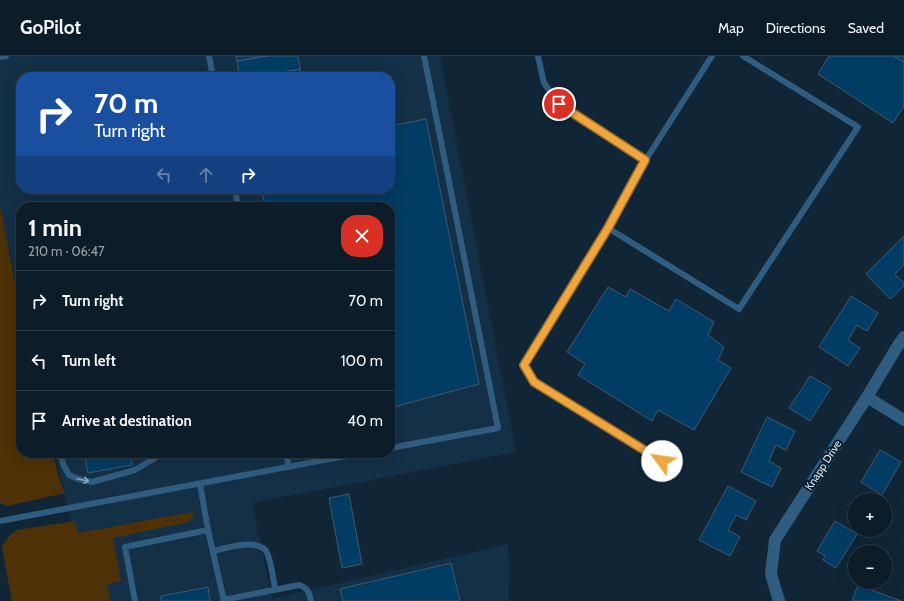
<!DOCTYPE html>
<meta charset="utf-8">
<style>
body{margin:0;font-family:Cabin,sans-serif;background:#152531;color:#f1f3f6;height:100vh;display:flex;flex-direction:column;font-size:15px;white-space:nowrap}
*{box-sizing:border-box;margin:0}
p{font-size:13px;color:#9aa1a8}
.icon{flex:none;width:22px;height:22px;fill:none;stroke:currentColor;stroke-width:2;stroke-linecap:round;stroke-linejoin:round}
.map{position:relative;flex:1;overflow:hidden}
.sheet{position:absolute;left:16px;top:146px;width:379px;height:256px;display:flex;flex-direction:column;background:#0c1c29;border-radius:16px;box-shadow:0 4px 16px #0002,0 0 0 1px #2c3a46}
.sheet>*{flex:none}
.banner{position:absolute;left:16px;top:16px;width:379px;height:122px;border-radius:16px;box-shadow:0 4px 16px #0002,0 0 0 1px #2c3a46;background:#1a4fa0;color:#fff;overflow:hidden}
.fabs{position:absolute;left:848px;top:437px;display:grid;gap:8px}
.fabs a{display:grid;place-items:center;width:44px;height:44px;border-radius:50%;background:#0c1c29;box-shadow:0 4px 16px #0002,0 0 0 1px #2c3a46;font-size:20px}
.pin{position:absolute;display:grid;place-items:center;width:34px;height:34px;color:#fff;margin:-17px;border:2px solid #fff;border-radius:50%;box-shadow:0 1px 4px #0007}
.me{position:absolute;width:44px;margin:-22px;rotate:301deg;stroke-linejoin:round;filter:drop-shadow(0 0 3px #0008)}
.turn{display:flex;align-items:center;gap:14px;height:84px;padding:0 12px;font-size:18px}
.turn .icon{width:52px;height:52px;stroke-width:2.5}
.turn b{display:block;font-size:28px;line-height:34px}
.lanes{display:flex;align-items:center;height:38px;padding:0 12px;background:#0003;justify-content:center;gap:20px;direction:ltr}
.lanes .off{opacity:.35}
.round{display:grid;place-items:center;flex:none;width:42px;height:42px;border-radius:16px;background:#152531}
.headline{display:flex;align-items:center;justify-content:space-between;height:68px;padding:0 12px}
h1{font-size:24px;font-weight:700;line-height:30px}
ul{padding:0;list-style:none}
li{display:flex;align-items:center;gap:12px;height:60px;padding:0 12px;border-top:1px solid #2c3a46}
li div{flex:1}
li b{display:block;font-size:15px}
li em{font-style:normal}
header{display:flex;align-items:center;gap:24px;box-sizing:border-box;height:56px;padding:0 20px;background:#0c1c29;border-bottom:1px solid #2c3a46}
header strong{font-size:19px}
nav{display:flex;gap:22px;margin-inline-start:auto;font-size:14px}
.map>svg:first-child{display:block}
.built{fill:#143046;fill-rule:evenodd}
.green{fill:#4e3106}
.building{fill:#003c63;stroke:#41586c}
.lines{fill:none;stroke-linecap:round;stroke-linejoin:round}
.lane{stroke:#305c80;stroke-width:6}
.street{stroke:#305c80;stroke-width:12}
.oneway{stroke:#86a3bb}
.route-casing{stroke:#9c6c29;stroke-width:10}
.route{stroke:#f0a63f;stroke-width:7}
.labels{text-anchor:middle;stroke-width:4;stroke-linejoin:round;paint-order:stroke}
.street-label{font-size:11px;fill:#ddeaf6;stroke:#071c2d}
</style>
<header>
<strong>GoPilot</strong>
<nav><a>Map</a><a>Directions</a><a>Saved</a></nav>
</header>
<div class="map">
<svg width="904" height="545" viewBox="0 0 904 545">
<rect width="100%" height="100%" fill="#102637"/>
<path class="built" d="M0,0H440L516,396L252,447L272,543L508,488L509,545H85L75,482L55,397H390V151H21V246L0,154ZM21,21H390V133H21Z"/>
<path class="green" d="M0,149L21,257V397H53L59,422L65,437L7,450L0,447Z
M193,456V460L189,466L113,482L121,525L107,528L110,545H12L2,491L10,479L17,474L75,465L78,477Z"/>
<path class="building" d="M236,0H267L237,5Z
M267,0H298L300,13L254,21H240L237,5Z
M829,0H894L904,6V50L893,67L818,18Z
M894,0H904V6Z
M300,13L301,21H254Z
M426,63L479,328L390,352V151H265L262,133H390V70Z
M904,180V209L895,218L904,227V230L890,243L866,218Z
M608,231L626,241L630,233L669,255L676,243L714,266L708,279L724,291L718,304L731,312L694,374L658,354L652,365L578,319L585,308L567,296Z
M851,240L878,257L867,275L857,269L848,284L860,292L848,310L819,291Z
M810,320L831,332L810,365L789,352Z
M767,361L795,375L786,394L776,389L769,405L781,412L772,431L741,416Z
M880,394L901,406L882,439L861,426Z
M84,397H130L132,409L88,417Z
M728,430L756,445L746,464L736,459L728,474L740,481L730,500L699,484Z
M349,438L362,508L342,512L329,442Z
M835,465L857,478L836,512L823,504L825,500L817,495Z
M451,507L460,545H343L340,533Z
M858,529L901,545H852Z
M208,531L210,545H161V540Z"/>
<g class="lines">
<path class="lane" d="M209,0L213,21
M538,0L544,27L559,48L645,105
M0,1L6,0
M235,133L238,151
M608,172L739,253L858,71L743,0
M390,392L498,372L424,0
M61,397L63,408L69,419L78,423L92,426L135,414L155,402
M286,397L289,411
M662,405L534,326L524,309L608,172L645,105L712,0
M0,465L362,397
M208,474L224,545
M213,495C227,492 262,480 268,499C272,510 273,522 275,533
M223,544L299,529C308,532 309,536 311,545
M135,545L125,491L208,474L200,428"/>
<path class="street" d="M867,341L904,364
M779,545L771,518L775,484L867,341L897,291L904,281"/>
</g>
<defs><path id="oneway-shaft" d="M-6 0H5M1.5-3L5.5 0L1.5 3" fill="none" stroke-width="1.6" stroke-linecap="round" stroke-linejoin="round"/></defs>
<use class="oneway" href="#oneway-shaft" transform="translate(83 424) rotate(12)"/>
<g class="lines">
<defs>
<path id="route" d="M559,48L645,104L608,172L524,309L534,326L662,405"/>
</defs>
<use href="#route" class="route-casing"/>
<use href="#route" class="route"/>
</g>
<g class="labels">
<g class="street-label">
<text transform="translate(823 409) rotate(-57)" y="4">Knapp Drive</text>
</g>
</g>
</svg>
<div class="fabs">
<a>+</a>
<a>−</a>
</div>
<div class="pin" style="left:559px;top:48px;background:#d93025"><svg class="icon" aria-label="arrive" viewBox="0 0 24 24"><path d="M6 21V4h12l-3 4 3 4H6"/></svg></div>
<svg class="me" style="left:662px;top:405px" viewBox="-20 -20 40 40"><circle r="19" fill="#fff"/><path d="M0-13L10 11 0 6-10 11z" fill="#f0a63f"/></svg>
<div class="banner">
<div class="turn"><svg class="icon" aria-label="right" viewBox="0 0 24 24"><path d="M7 20v-9h11M14 6l5 5-5 5"/></svg><div><b>70 m</b>Turn right</div></div>
<div class="lanes"><svg class="icon off" aria-label="left" viewBox="0 0 24 24"><path d="M17 20v-9H6M10 6l-5 5 5 5"/></svg><svg class="icon off" aria-label="ahead" viewBox="0 0 24 24"><path d="M12 20V5M6 11l6-6 6 6"/></svg><svg class="icon" aria-label="right" viewBox="0 0 24 24"><path d="M7 20v-9h11M14 6l5 5-5 5"/></svg></div>
</div>
<section class="sheet">
<div class="headline"><div><h1>1 min</h1><p>210 m · 06:47</p></div><a class="round" style="background:#d93025;color:#fff"><svg class="icon" aria-label="close" viewBox="0 0 24 24"><path d="M6 6l12 12M18 6L6 18"/></svg></a></div>
<ul>
<li><svg class="icon" aria-label="right" viewBox="0 0 24 24"><path d="M7 20v-9h11M14 6l5 5-5 5"/></svg><div><b>Turn right</b></div><em>70 m</em></li>
<li><svg class="icon" aria-label="left" viewBox="0 0 24 24"><path d="M17 20v-9H6M10 6l-5 5 5 5"/></svg><div><b>Turn left</b></div><em>100 m</em></li>
<li><svg class="icon" aria-label="arrive" viewBox="0 0 24 24"><path d="M6 21V4h12l-3 4 3 4H6"/></svg><div><b>Arrive at destination</b></div><em>40 m</em></li>
</ul>
</section>
</div>
